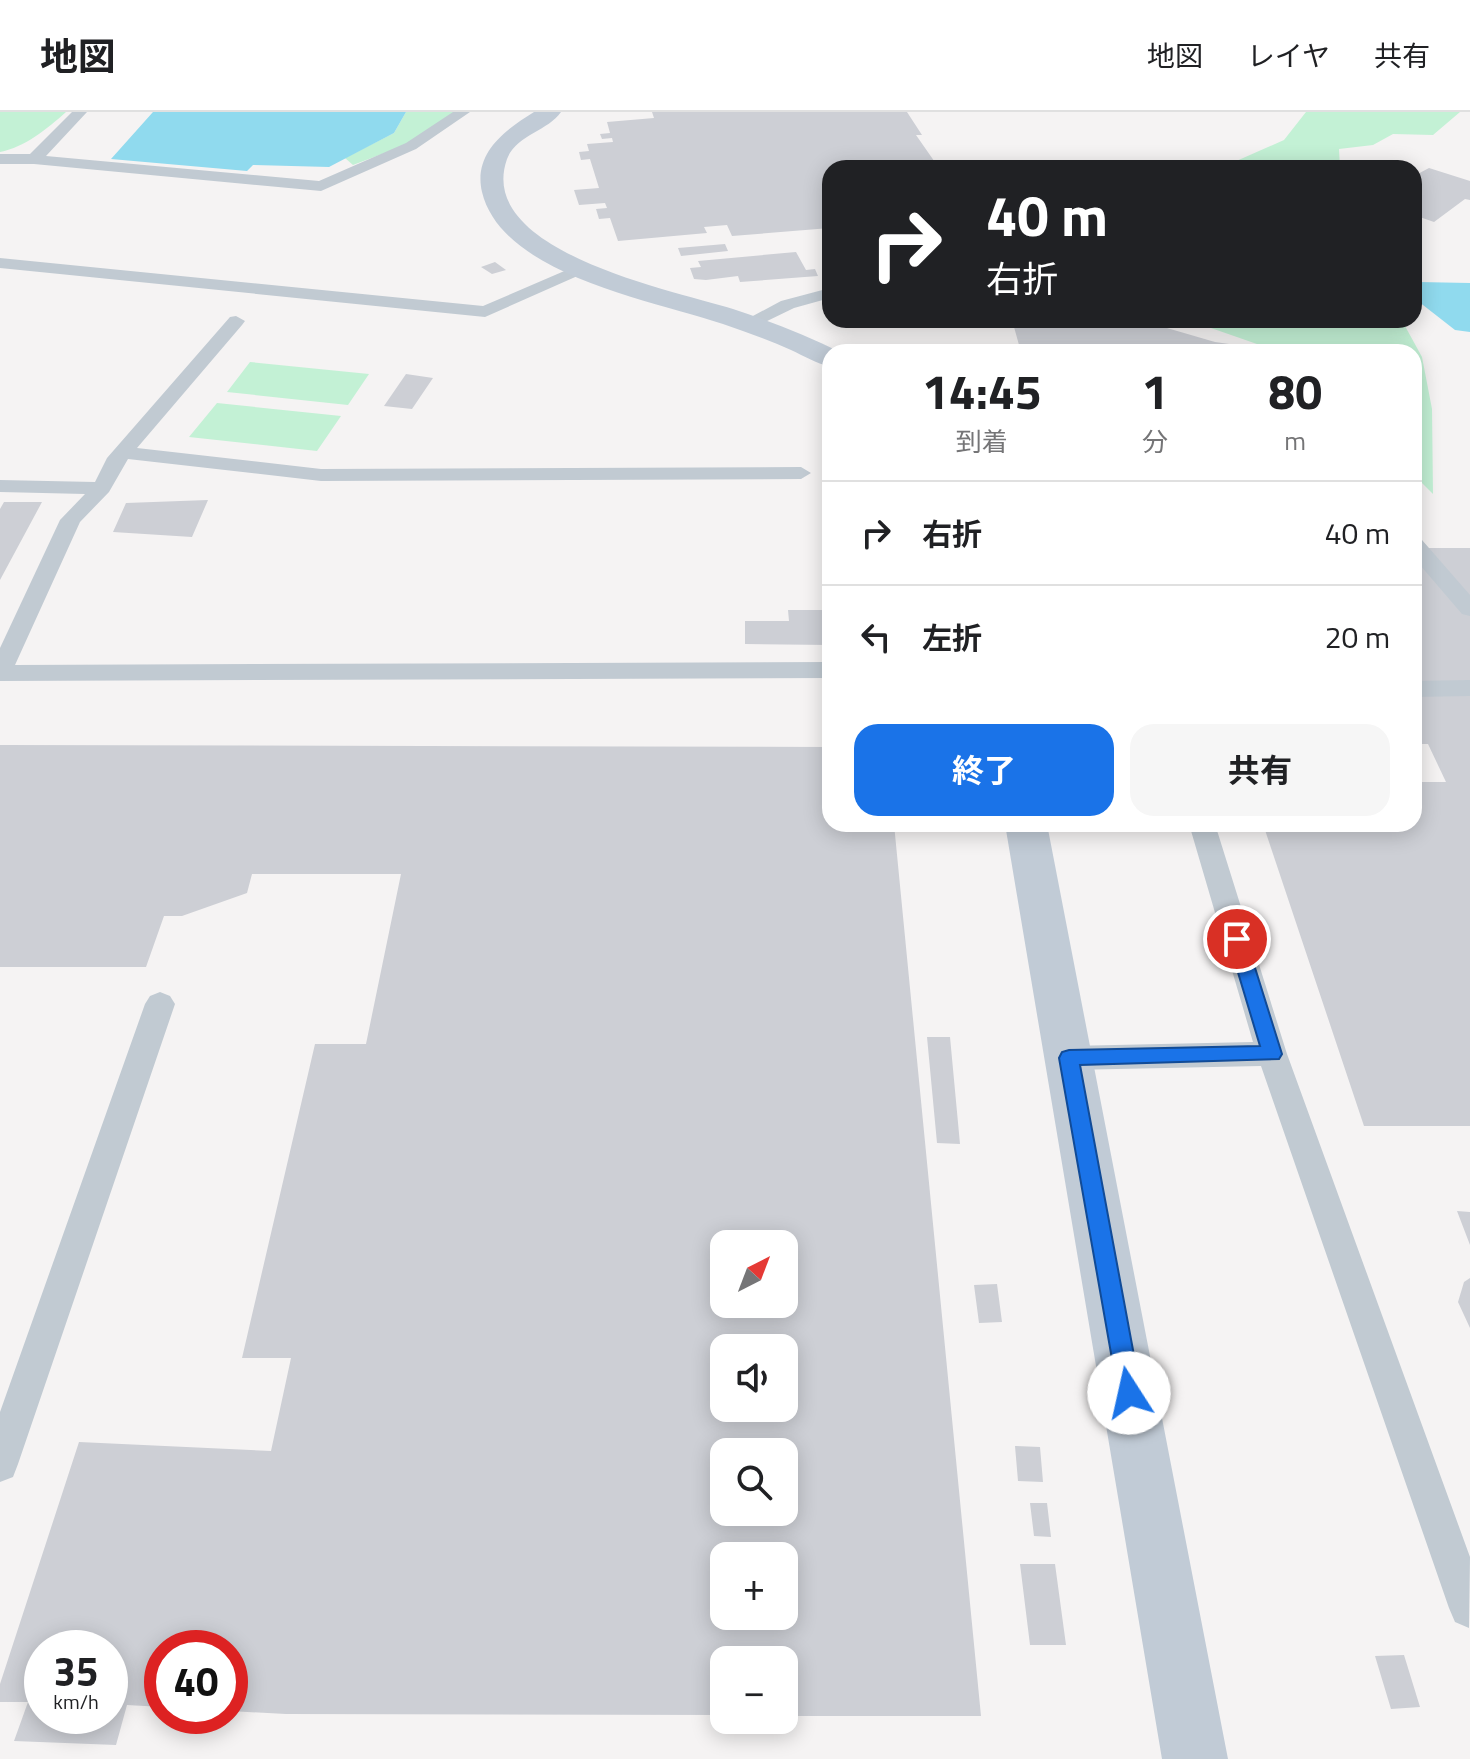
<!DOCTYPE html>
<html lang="ja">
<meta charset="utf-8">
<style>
body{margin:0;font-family:"Titillium Web","Noto Sans JP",sans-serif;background:#f6f6f6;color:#202124;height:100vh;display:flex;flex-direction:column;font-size:30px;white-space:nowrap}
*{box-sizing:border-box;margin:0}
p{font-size:26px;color:#757577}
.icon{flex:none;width:44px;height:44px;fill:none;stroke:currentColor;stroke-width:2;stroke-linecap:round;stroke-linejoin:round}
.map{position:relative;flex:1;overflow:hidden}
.drawer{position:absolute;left:822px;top:232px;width:600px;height:488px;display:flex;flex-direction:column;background:#fff;border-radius:24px;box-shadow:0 4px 20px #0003}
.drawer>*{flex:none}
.top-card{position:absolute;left:822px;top:48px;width:600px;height:168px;border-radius:24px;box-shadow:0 4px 20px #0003;background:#202124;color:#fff;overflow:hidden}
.needle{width:52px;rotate:42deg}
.buttons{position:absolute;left:710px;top:1118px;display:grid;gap:16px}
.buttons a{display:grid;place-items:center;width:88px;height:88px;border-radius:16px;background:#fff;box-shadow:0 4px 20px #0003;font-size:40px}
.speed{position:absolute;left:24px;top:1518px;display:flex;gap:16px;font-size:40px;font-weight:700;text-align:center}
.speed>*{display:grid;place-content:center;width:104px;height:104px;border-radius:50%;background:#fff;box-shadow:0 4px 20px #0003;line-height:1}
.speed small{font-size:20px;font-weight:400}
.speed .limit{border:12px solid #d22;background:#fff;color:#111}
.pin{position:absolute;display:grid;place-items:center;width:68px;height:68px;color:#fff;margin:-34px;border:4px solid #fff;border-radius:50%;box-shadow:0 2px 8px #0007}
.me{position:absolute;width:88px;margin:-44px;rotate:350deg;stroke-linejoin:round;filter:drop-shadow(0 0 6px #0008)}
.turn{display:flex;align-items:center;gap:28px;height:168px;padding:0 32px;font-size:36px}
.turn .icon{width:104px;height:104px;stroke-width:2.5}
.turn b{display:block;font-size:56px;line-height:68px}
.eta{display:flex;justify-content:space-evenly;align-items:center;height:136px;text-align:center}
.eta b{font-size:48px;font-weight:700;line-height:56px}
.action{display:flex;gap:16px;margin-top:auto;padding:16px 32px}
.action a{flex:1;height:92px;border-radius:24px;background:#1a73e8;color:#fff;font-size:32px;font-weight:700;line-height:92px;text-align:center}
.action a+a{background:#f6f6f6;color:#202124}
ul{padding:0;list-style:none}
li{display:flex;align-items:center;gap:24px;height:104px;padding:0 32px;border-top:2px solid #e0e0e0}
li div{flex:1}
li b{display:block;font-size:30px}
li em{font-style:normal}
header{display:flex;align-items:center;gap:48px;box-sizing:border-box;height:112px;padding:0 40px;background:#fff;border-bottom:2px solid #e0e0e0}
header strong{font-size:38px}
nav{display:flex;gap:44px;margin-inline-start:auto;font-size:28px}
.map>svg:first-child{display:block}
.green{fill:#c3f1d5}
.water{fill:#90daee}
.building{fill:#cdcfd5;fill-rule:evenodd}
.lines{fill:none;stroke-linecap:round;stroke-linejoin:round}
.lane{fill:#c1cad2;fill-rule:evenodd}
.secondary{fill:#c1cbd6;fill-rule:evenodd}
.route{fill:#1a73e8;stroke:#114b97;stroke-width:2}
</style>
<header>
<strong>地図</strong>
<nav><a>地図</a><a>レイヤ</a><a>共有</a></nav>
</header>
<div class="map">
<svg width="1470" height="1647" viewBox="0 0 1470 1647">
<rect width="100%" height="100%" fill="#f5f3f3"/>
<path class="green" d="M0,0H66C47,17 25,35 0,40Z
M406,0H455L403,34L353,53L345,46L394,21Z
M1306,0H1460L1433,23L1393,22L1373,33L1339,37L1340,56L1225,54L1284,28Z
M1188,208H1383L1405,214L1422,245L1432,297L1433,382L1414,363V240H1280Z
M250,250L369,262L348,293L227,280Z
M217,291L341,304L317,339L189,325Z"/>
<path class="water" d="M153,0H406L394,21L329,55L253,53L247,59L111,47Z
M1418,170L1470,171V220L1455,218L1414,186V175Z"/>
<path class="building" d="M652,0H907L922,23H916L939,56H830V116L732,124L727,113L704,115L707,121L618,129L610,106L599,107L596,97L607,96L605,91L579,93L574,78L599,76L590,47L581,48L579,40L589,39L587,32L613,30L612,26L602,27L600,22L610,21L607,10L654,6Z
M1429,56L1470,69V88L1465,87L1434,110L1414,103V64Z
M725,132L728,139L681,144L678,136Z
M796,140L806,158L815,157L818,164L740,170L738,164L706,168L694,167L690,156L701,155L698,149Z
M495,150L506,158L492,162L481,155Z
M1160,214L1215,230L1243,234L1254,240H1021L1014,215Z
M406,262L433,266L412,297L384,294Z
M208,388L192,425L113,420L126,391Z
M4,390H42L0,468V397Z
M1414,436H1470V1014H1364L1263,712H1414V670H1446L1428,632H1414Z
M788,498H830V533L745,532V509H789Z
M0,633L830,635V712H894L981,1604H784V1548H724V1603L286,1602L230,1599V1536H162V1595L127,1593L116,1633L14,1629L28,1590H0V1572L79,1330L271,1339L291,1246H242L315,932H366L401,762H252L247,781L182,804H164L146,855H0ZM724,1132H784V1192H724ZM724,1236H784V1296H724ZM724,1340H784V1400H724ZM724,1444H784V1504H724ZM42,1536H110V1604H42Z
M927,925H950L960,1032L937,1031Z
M1457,1099L1470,1100V1133Z
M1470,1166V1216L1458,1190L1464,1170Z
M997,1172L1002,1210L979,1211L974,1173Z
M1015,1334L1040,1335L1043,1370L1018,1369Z
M1030,1391H1047L1051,1425L1034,1424Z
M1020,1452H1055L1066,1533H1030Z
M1404,1543L1420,1595L1391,1597L1375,1544Z"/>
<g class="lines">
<path class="lane" d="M72,0H87L46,44L319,69L406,31L453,0H470L416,37L321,79L34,52H0V42H30Z
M0,146L483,194L576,154L582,153L591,158L485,205L0,156Z
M830,176V186L794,196L753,216L747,217L738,212L781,189Z
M236,204L245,209L242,213L137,336L321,357L801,355L811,361L801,367L321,369L128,347L109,380L80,410L15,553L830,550V566L0,569V536L60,408L85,382L0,380V368L95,370L107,346L230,205Z
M1414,427L1422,428L1470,483V504L1462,502L1414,446Z
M1470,568V584L1414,585V569Z
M1189,712H1215L1287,942L1470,1445L1469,1516L1455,1510L1449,1496L1261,954L1069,958L1058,955L1054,946L1058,937L1069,934L1253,930Z
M160,880L170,884L175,892L18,1352L13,1365L0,1370V1300L145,892L150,884Z"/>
<path class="secondary" d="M534,0H561C548,19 516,23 507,47C474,140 676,179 733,197C770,209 806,223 840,240H830V255C816,251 804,244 791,238C769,228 746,220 723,212C652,188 502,163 482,80C473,41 505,18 534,0Z
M1005,712H1047L1228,1647H1162Z"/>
</g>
<path class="route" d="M1237,820L1246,827L1282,942L1279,947L1080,953L1141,1281L1138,1289L1129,1292L1121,1289L1118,1281L1059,946L1062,940L1069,938L1260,934L1228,827Z"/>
</svg>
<div class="buttons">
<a><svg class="needle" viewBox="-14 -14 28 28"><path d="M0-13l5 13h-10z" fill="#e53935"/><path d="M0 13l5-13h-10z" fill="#757577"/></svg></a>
<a><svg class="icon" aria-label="sound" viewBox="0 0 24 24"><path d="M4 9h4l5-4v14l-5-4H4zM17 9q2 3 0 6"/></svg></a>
<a><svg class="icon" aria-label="search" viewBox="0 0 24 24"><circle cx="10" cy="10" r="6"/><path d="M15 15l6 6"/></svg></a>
<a>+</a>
<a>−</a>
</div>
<div class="speed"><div>35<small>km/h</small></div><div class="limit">40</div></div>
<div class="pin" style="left:1237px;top:827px;background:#d93025"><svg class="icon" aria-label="arrive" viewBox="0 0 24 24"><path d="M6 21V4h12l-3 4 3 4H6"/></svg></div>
<svg class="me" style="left:1129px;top:1281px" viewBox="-20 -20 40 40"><circle r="19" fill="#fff"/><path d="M0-13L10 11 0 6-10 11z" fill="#1a73e8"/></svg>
<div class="top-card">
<div class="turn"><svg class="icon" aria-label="right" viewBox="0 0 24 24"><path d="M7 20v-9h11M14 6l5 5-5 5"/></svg><div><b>40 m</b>右折</div></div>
</div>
<section class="drawer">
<div class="eta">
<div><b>14:45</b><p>到着</p></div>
<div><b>1</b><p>分</p></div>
<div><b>80</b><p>m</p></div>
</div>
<ul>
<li><svg class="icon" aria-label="right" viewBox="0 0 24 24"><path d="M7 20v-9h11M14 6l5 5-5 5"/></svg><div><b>右折</b></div><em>40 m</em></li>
<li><svg class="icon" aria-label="left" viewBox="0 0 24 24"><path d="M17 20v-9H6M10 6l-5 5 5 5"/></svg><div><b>左折</b></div><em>20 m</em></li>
</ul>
<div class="action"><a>終了</a><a>共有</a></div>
</section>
</div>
